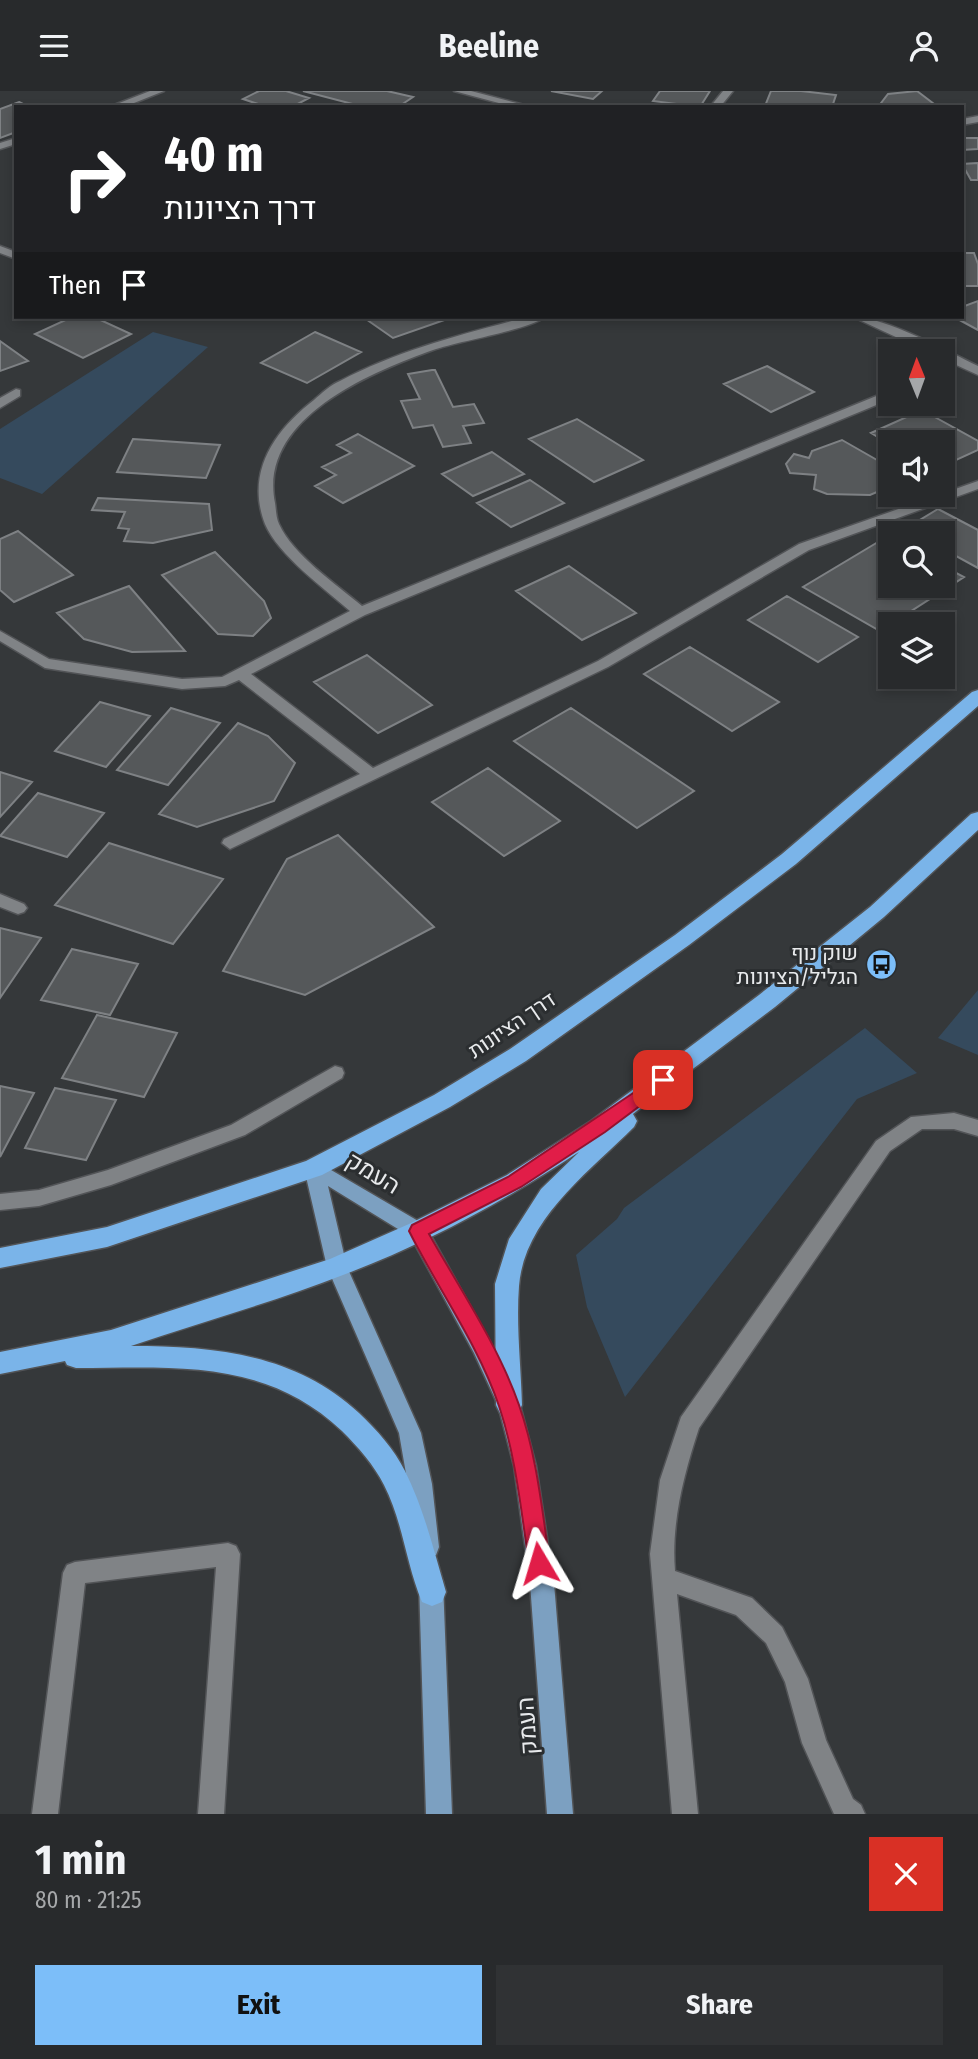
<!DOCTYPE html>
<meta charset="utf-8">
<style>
body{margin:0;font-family:"Fira Sans Condensed",Heebo,sans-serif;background:#303234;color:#f1f3f6;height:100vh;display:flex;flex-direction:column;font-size:26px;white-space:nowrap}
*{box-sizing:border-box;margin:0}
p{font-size:23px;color:#a5a7a9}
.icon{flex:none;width:38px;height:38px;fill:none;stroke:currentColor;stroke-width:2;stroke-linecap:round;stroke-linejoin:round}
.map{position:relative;height:1723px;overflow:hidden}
.panel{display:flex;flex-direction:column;background:#282a2c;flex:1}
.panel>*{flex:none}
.guide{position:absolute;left:14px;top:14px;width:950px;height:214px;border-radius:0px;box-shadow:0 4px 10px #0003,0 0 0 2px #444648;background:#202124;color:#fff;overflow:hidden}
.needle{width:46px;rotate:359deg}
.buttons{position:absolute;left:878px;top:248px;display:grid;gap:14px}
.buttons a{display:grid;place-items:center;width:77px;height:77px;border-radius:0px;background:#282a2c;box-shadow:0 4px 10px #0003,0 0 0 2px #444648;font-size:35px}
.pin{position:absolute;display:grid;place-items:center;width:60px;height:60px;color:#fff;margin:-30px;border-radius:14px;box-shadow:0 4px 10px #0006}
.me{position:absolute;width:77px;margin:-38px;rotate:353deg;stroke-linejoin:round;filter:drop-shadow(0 0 5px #0008)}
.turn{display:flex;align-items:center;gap:24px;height:147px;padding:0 35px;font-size:32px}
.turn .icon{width:91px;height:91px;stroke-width:2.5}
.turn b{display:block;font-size:49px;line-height:60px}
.then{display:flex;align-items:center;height:66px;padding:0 35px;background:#0003;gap:14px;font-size:26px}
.round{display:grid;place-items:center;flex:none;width:74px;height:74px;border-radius:0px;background:#303234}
.overview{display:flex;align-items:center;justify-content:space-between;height:119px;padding:0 35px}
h1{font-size:42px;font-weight:700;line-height:52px}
.button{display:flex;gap:14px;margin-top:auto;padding:14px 35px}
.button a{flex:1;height:80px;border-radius:0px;background:#7cbef9;color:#111;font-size:28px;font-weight:700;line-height:80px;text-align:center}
.button a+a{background:#303234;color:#f1f3f6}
header{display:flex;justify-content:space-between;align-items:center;height:91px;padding:0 35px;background:#282a2c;font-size:32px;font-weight:700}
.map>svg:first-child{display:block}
.green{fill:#354a5d}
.building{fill:#55585a;stroke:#7e8184;stroke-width:2}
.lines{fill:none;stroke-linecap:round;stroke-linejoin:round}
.minor-casing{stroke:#525457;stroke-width:3}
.major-casing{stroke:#525457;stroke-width:3}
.highway-casing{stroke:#525457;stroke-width:3}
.minor{fill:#808386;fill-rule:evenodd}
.major{fill:#7ca0c1;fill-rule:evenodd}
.highway{fill:#7ab4e9;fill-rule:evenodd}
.route{fill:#e11d48;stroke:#92132f;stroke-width:2}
.labels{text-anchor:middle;stroke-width:6;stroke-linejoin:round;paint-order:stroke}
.poi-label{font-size:21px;fill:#e8eaec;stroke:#2b2e30;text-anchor:end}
.street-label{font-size:21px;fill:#e8eaec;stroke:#2b2e30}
.near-street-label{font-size:24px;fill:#e8eaec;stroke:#2b2e30}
</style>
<header><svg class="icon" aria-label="menu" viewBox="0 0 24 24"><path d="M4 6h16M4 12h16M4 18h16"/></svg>Beeline<svg class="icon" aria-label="person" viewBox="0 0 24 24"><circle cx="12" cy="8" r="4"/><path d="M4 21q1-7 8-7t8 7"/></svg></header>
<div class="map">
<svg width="978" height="1723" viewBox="0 0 978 1723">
<rect width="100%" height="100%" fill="#35383a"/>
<path class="green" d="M153,241L208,256L42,403L0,387V338Z
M978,899V964L938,947Z
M865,937L917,982L857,1008L625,1306L587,1216L576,1164L617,1128L624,1117Z"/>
<path class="building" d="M259,0H286L309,7L292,16H267L243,8Z
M303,0H387L413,6L398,16H364Z
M551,0H602L593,8Z
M660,0H710L700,16L653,10Z
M771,0H801L836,4L832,16L765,15Z
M917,0L938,16H878L888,3Z
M19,11L29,16H16V41L0,47V18Z
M962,47H978V58L962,59Z
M978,72V89H971L962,73Z
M962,162H974L978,173V195H962Z
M978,210V239L954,226H962V216Z
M72,226H94L131,243L83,267L35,243Z
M363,226H453L393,247Z
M315,241L361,261L307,292L261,272Z
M0,250L28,270L0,280Z
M767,275L814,301L771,321L724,293Z
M432,279H435L453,316L474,313L484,332L463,335L471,352L443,356L433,334L413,337L401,310L420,308L408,283Z
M922,319L978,350V359L943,375V352H891V354L871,342Z
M577,328L643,369L594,391L529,348Z
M358,343L414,375L343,412L315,395L336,384L322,376L351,362L337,354Z
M133,348L220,354L206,387L117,381Z
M842,349L891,377V395L870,404L827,403L814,398L816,384L790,382L786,373L794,363L809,367L812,360Z
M492,361L524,383L473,405L442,383Z
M530,389L564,412L511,436L477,412Z
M98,407L209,413L212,439L153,452L124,450L129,438L118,437L125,421L92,419Z
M938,418L978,439V477L943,458V443H915L905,438Z
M18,440L73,484L14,511L0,499V448Z
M888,445L891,446V495H943V475L964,486L880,540L803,496Z
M215,461L264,510L271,527L253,545L218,543L162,484Z
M569,475L636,522L582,549L516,500Z
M129,495L185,560L132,561L84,548L57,522Z
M787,505L858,546L818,571L748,529Z
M690,556L779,611L732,640L644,583Z
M367,564L432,614L378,642L314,591Z
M100,611L150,625L106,676L55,660Z
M171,617L220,632L168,694L117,679Z
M571,617L694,700L637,737L514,650Z
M238,632L268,645L295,672L274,710L197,736L159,723Z
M488,677L560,730L504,765L432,711Z
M0,681L32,691L0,726Z
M38,702L104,722L67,766L0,745Z
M338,744L434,836L305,904L223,880L287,768Z
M109,752L223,788L173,853L55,814Z
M0,837L41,847L0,907Z
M72,858L138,873L110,924L41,909Z
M97,924L177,942L144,1006L62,987Z
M0,995L34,1002L0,1066Z
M55,997L116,1009L86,1069L25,1057Z"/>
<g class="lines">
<defs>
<path id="minor" d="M150,0H164L124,16H109Z
M454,0H471L532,16H514Z
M723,0H733L720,16H710Z
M978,25V31L962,34V28Z
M16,47V53L0,58V52Z
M0,155L16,161V168L0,162Z
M527,226H545C528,239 458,250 433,259C369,282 258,328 275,412C276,418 276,427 279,433C293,464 336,493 362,515L891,299V308L365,524L251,583L373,677L598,570L799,453L978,390V398L809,459L608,576L230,758L222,752L224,748L360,683L239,589L225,595L182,598L45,577L0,550V540L49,568L182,588L222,586L350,520C325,498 278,464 265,433C245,381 275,339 314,309C322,302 330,294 340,290C399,259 463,243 527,226Z
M853,226C883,225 949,261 978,275V284L943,268V261H928Z
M16,298L20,299V305L0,317V307Z
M0,803L24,813L27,817L24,821L18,823L0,816Z
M335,975L342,977L344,982L342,987L245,1044L111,1094L39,1115L0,1119V1103L39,1099L108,1079L231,1034Z
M954,1022L978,1029V1045L954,1038H922L890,1060L699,1337C684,1383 671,1431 675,1480L752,1507L782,1536L808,1588L826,1649L853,1708L861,1714L865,1723H834L802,1652L785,1591L766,1552L736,1524L677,1503L698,1723H672L650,1463L660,1389L681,1326L876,1050L911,1026Z
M228,1452L236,1455L240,1463L224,1723H198L216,1476L85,1492L58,1723H32L63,1482L67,1474L75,1471Z"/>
<path id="major" d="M314,1069L425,1134L489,1249L520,1314L536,1375L554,1492L573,1723H547L530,1492L514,1375L498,1314L474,1262L411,1146L328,1095L347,1176L421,1342L432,1393L439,1456L436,1464L428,1467L420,1464L399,1342L327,1176L304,1077L307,1071Z
M431,1480L439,1483L443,1491L452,1723H426L419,1491L423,1483Z"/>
<path id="highway" d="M978,599V615L796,773L689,854L526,970L450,1016L322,1084L107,1156L0,1177V1157L107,1136L306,1070L434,1004L510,958L675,844L782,763L972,601Z
M978,721V739L884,826L775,916L633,1023L637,1030L634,1036C590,1080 524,1128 519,1195C516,1234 521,1275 522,1314L518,1322L509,1326L500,1322L496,1314L495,1193L509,1148L541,1098L579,1061C506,1109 426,1153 343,1184C274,1211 201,1231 131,1255C214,1255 296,1263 359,1322C377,1339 394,1358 405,1380C424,1418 434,1460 446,1501L442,1511L432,1515L422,1511C406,1473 403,1431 384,1394C374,1374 358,1356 342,1340C265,1267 174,1277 76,1277L67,1274L65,1270L0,1283V1261L111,1239L330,1168L409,1133L507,1084L591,1030L759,904L870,816L971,723Z"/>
</defs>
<use href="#minor" class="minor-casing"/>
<use href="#major" class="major-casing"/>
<use href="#highway" class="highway-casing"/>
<use href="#minor" class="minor"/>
<use href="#major" class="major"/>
<use href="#highway" class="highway"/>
</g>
<path class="route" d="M663,982L669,984L671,989L669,993L605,1041L521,1096L429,1143C460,1198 498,1254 519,1314C537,1365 542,1419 550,1472L547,1479L539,1482L532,1479L529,1472C521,1420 516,1366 499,1315C478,1253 438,1198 409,1140L412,1134L508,1086Z"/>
<defs>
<symbol id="bus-disc" viewBox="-11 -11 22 22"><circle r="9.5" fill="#7cbef9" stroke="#2b2e30"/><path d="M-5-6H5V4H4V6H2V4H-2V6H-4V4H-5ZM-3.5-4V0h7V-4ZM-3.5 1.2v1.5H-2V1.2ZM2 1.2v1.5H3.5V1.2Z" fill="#111"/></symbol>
</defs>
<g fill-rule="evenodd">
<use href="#bus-disc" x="864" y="856" width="35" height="35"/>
</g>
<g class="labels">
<g class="poi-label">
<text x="858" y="869">שוק נוף<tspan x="858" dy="24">הגליל/הציונות</tspan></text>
</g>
<g class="street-label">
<text transform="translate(512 934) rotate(-34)" y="7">דרך הציונות</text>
</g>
<g class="near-street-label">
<text transform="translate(373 1082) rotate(31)" y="8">העמק</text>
<text transform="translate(527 1635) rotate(-94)" y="8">העמק</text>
</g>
</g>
</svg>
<div class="buttons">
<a><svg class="needle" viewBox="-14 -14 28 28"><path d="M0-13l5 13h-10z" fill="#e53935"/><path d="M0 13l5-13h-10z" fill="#a5a7a9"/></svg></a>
<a><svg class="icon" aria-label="sound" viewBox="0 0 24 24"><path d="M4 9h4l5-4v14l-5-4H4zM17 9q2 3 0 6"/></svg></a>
<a><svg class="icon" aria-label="search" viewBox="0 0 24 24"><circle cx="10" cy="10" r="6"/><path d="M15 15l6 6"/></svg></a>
<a><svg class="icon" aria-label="layers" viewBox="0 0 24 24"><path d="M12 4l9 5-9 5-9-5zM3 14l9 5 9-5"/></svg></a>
</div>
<div class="pin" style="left:663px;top:989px;background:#d93025"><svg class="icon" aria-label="arrive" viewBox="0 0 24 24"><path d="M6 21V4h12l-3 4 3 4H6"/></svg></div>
<svg class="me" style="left:539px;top:1472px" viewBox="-20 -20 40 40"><path d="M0-17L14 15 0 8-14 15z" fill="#e11d48" stroke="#fff" stroke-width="4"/></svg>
<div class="guide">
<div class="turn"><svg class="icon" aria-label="right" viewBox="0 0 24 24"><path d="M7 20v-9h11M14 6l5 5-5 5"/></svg><div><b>40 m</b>דרך הציונות</div></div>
<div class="then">Then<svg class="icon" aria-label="arrive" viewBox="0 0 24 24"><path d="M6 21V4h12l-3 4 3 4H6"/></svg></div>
</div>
</div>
<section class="panel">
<div class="overview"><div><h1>1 min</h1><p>80 m · 21:25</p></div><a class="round" style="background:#d93025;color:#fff"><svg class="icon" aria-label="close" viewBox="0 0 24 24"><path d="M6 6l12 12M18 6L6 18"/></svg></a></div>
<div class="button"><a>Exit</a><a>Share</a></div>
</section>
